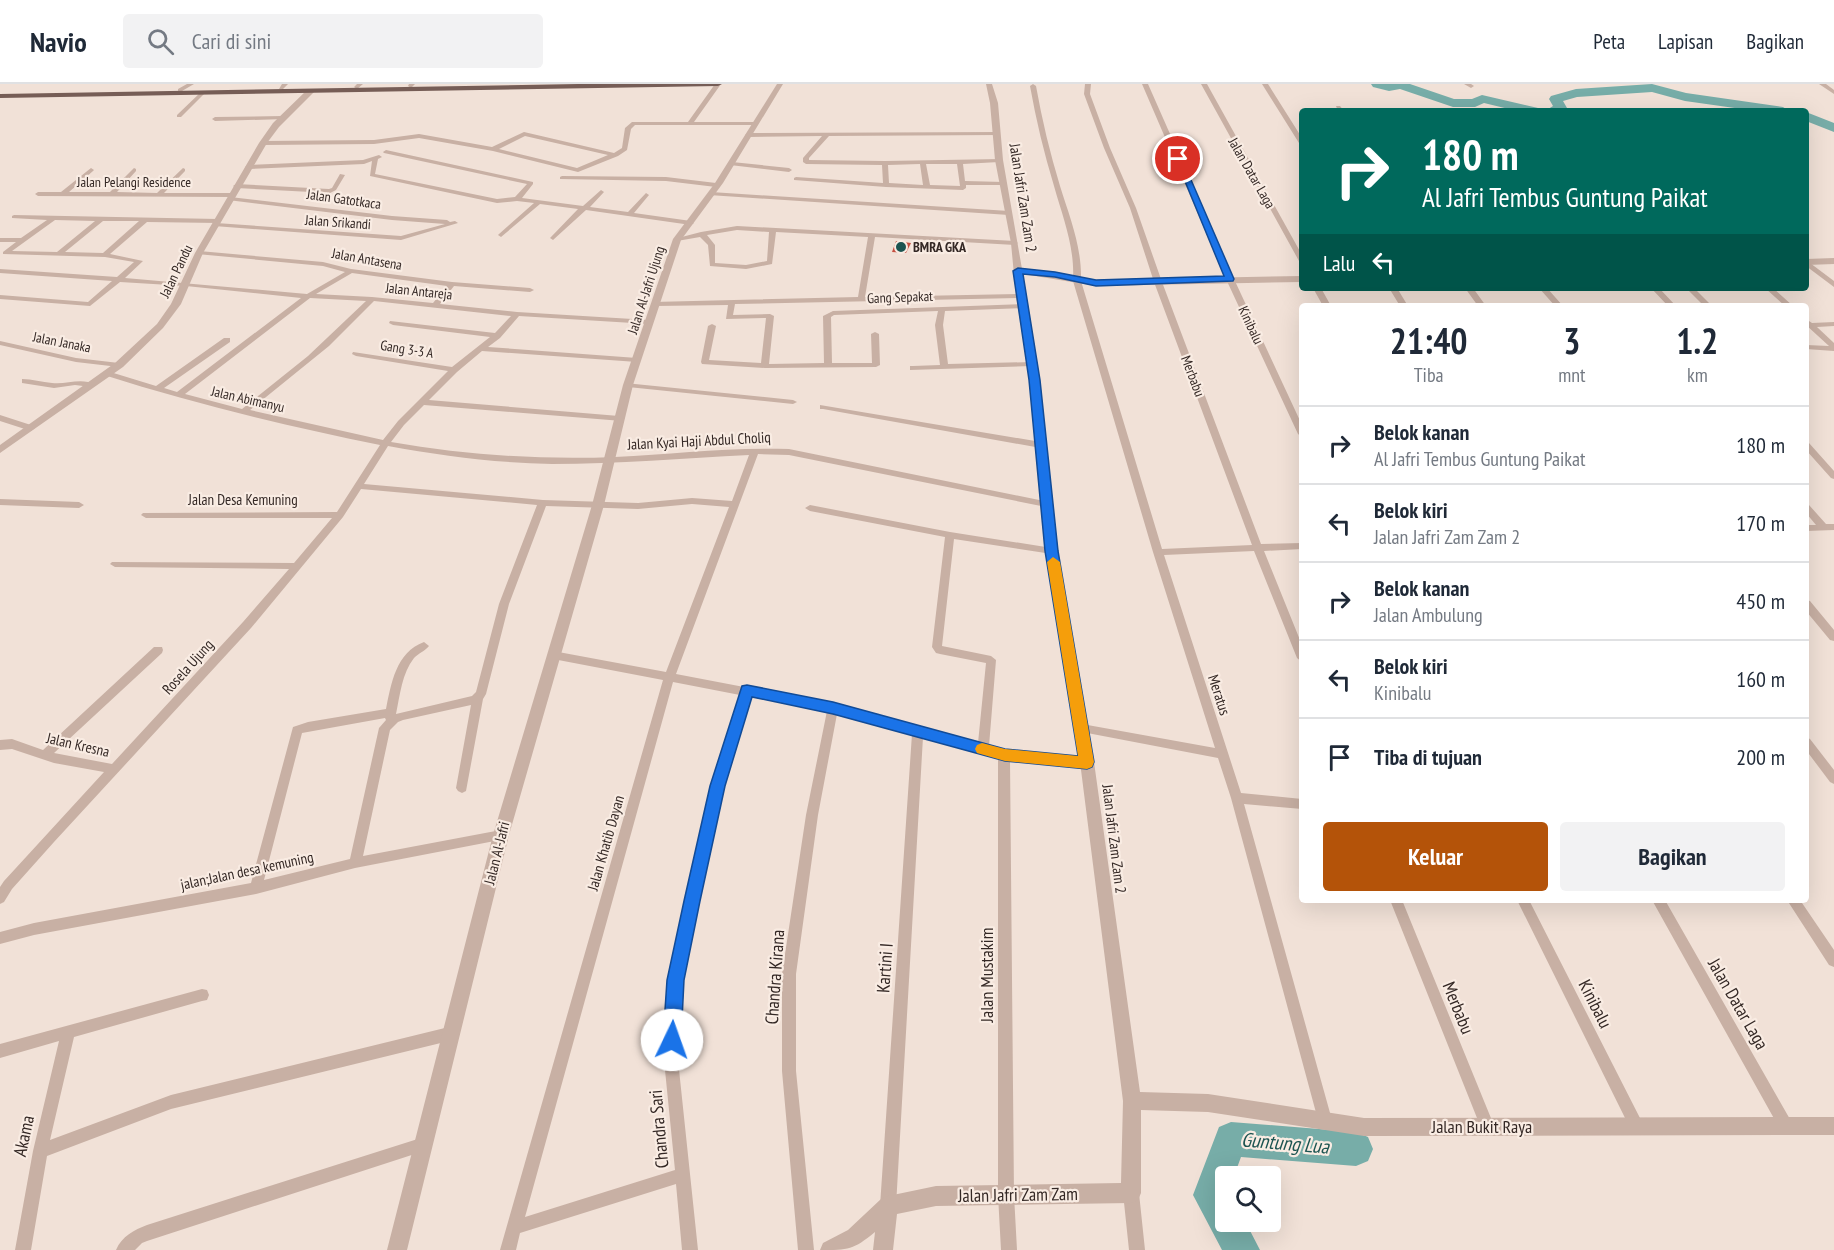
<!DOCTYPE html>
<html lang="id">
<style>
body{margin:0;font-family:"PT Sans Narrow",sans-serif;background:#f2f2f3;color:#1f2937;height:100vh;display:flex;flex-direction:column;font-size:22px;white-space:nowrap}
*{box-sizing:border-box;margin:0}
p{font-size:20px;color:#747a83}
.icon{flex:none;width:33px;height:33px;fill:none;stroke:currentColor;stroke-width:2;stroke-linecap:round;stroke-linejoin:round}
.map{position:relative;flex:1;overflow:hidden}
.panel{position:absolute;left:1299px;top:219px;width:510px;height:600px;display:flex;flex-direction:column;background:#fff;border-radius:6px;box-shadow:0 6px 24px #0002}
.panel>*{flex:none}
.guide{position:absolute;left:1299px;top:24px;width:510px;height:183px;border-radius:6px;box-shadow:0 6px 24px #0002;background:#00695c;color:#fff;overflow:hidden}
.fabs{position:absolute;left:1215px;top:1082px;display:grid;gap:12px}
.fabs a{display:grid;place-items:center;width:66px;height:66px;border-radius:6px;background:#fff;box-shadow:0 6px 24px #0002;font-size:30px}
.pin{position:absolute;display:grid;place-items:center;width:51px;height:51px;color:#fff;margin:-26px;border:3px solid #fff;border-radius:50%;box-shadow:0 2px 6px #0007}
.me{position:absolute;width:66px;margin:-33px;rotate:3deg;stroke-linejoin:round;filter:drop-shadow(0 0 4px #0008)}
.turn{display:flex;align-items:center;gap:21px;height:126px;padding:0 24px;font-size:27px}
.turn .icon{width:78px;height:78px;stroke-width:2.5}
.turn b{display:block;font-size:42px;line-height:51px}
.then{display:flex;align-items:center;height:57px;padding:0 24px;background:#0003;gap:12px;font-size:22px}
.eta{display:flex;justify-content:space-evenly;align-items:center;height:102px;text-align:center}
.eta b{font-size:36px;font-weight:700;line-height:42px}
.cta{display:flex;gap:12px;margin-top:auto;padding:12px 24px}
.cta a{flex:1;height:69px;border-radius:6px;background:#b45309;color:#fff;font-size:24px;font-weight:700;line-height:69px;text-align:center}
.cta a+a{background:#f2f2f3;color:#1f2937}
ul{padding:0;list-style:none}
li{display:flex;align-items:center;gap:18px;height:78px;padding:0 24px;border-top:2px solid #e0e1e3}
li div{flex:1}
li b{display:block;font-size:22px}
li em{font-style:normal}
header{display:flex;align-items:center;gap:36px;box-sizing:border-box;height:84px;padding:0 30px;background:#fff;border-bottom:2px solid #e0e1e3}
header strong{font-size:28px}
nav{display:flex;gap:33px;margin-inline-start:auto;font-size:21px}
.search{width:420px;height:54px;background:#f2f2f3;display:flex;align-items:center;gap:15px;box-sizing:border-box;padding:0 21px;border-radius:6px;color:#747a83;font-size:22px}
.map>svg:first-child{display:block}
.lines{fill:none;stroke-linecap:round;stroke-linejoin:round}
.river{fill:#77ada8;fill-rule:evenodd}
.building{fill:#c64f40}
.minor{fill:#c8b0a4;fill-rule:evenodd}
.tertiary{fill:#c8b0a4;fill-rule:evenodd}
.primary{fill:#765d56;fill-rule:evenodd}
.route{fill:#1a73e8;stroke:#114b97;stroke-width:1.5}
.slow{fill:#f59e0b}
.poi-dot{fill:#1c5451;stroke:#f9ece3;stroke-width:2}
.labels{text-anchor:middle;stroke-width:4.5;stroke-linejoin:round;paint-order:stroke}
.far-street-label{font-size:14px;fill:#342825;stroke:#f9ece3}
.far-poi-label{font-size:14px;font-weight:bold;fill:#342825;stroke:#f9ece3;text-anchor:start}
.street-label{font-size:15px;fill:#342825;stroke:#f9ece3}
.near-street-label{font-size:18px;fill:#342825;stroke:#f9ece3}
.near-water-label{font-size:20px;font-style:italic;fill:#1c5451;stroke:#f9ece3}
</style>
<header>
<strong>Navio</strong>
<div class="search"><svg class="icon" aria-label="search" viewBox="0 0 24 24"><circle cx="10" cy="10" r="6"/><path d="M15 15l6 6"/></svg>Cari di sini</div>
<nav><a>Peta</a><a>Lapisan</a><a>Bagikan</a></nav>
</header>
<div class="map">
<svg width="1834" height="1166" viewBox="0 0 1834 1166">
<rect width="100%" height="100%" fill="#f1e1d7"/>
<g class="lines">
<path class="river" d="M1371,0H1410L1454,15H1472L1482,11L1538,24L1539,27H1517L1484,19L1475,23H1453L1400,5L1389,7L1373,3Z
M1652,0L1686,9L1783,23L1789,27H1756L1685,17L1652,8L1577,13L1563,17L1567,24L1566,27H1545L1553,22L1549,15L1551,12L1576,5Z
M1806,28L1834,39V48L1806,37Z
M1231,1038L1356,1048L1368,1053L1373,1065L1368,1077L1356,1082L1241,1073L1234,1092H1226V1137H1245L1260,1166H1222L1193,1111L1219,1043Z"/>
</g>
<path class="building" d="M896,157L911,159L906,169L892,168Z"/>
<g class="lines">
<path class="minor" d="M187,0H194L182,7H178V5Z
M282,0H288L283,5H279Z
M357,0H363L357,5L354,3Z
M409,0H415L411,4L408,2Z
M715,0H721L694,38H755L757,39V41H635L631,45L627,66L618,72L578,88L493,67L419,54L374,60L263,61L260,59L263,57L374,56L419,50L492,63L524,48L614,69L622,64L625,44L632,38H688ZM525,52L608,71L577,84L499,65Z
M1033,0L1036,2C1042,36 1050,69 1060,102C1070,134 1082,163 1081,197L1162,465L1252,461L1154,198L1130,124L1104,64L1084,10L1085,0H1091L1090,10L1110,64L1136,124L1162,198L1261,460L1302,459V465L1264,467L1302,561V578L1297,574L1254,467L1164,471L1241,709L1302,715V725L1244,720L1332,1036L1330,1041L1325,1043L1320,1041L1318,1036L1231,714L1218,674L1082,648L1078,647L1076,644L1078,641L1082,640L1215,664L1153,468L1073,197C1075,163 1063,134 1054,102C1044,69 1036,36 1030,2Z
M1142,0H1148L1234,195L1302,341V353L1298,350L1226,195Z
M1201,0H1207L1302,171V179L1299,177Z
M1262,0H1268L1302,54V61L1299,59Z
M1464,0H1471L1474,2L1471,4Z
M1819,0H1826L1834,6V10Z
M202,7L205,9L181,33H177V31Z
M1336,22H1340L1344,27H1338Z
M283,32L285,33V35L215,37L212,35L215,33Z
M997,48L1000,50L999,51L829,52L809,74V76L885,77L1001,75V77L999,78L963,80L965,97L1004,98L1006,99V101H966V104L963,106L886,103L794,96V94L796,93L883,99L882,81L806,80L803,78V74L822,52L748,53L745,51L748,49ZM920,80L923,101L889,99L888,81ZM926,80H957L960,102L930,101Z
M386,66L533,98V100L522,114L583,122L601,106L604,108L590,123L628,128L646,109L649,111L634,129L691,137L694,139L691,141L586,126L553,156L550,154L551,153L578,125L540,120L501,153L498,151L499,150L534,119L517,117L497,119L370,92L372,77L364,80L248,85L245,83L248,81L363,76L379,71L382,73L378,75L375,90L497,115L515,113L527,100L384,69L383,68Z
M732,78L789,84L792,86L789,88L730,81L729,80Z
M91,84L94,86L93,87L69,108H110L134,84L136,85V87L117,108L157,109L183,84L185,85V87L164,109H231L234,111L231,113L38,112L35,110L38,108H61Z
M340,90L345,91L336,106L330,109L236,104L233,102L236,100L329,105L332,104Z
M562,92L666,93L716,99L719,101L716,103L666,97L560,95V93Z
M711,108L1009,127L1012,129L1009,131L709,111L708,110Z
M230,113L392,132L447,136L450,138L455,137L458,139L401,156L214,142V140L216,139L401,152L445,140L392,136L228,116L227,115Z
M14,131L218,135L221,137L218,139L147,138L110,170L143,177L125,194L307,210L345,188L323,182L197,170L196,169L199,167L323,178L351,185L452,198L530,204L534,206L530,208L454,202L440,220L517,228L649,236L653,238L649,240L519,232L500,254L488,263L637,274L641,276L637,278L482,267L457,288L429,316L619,332L622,333V337L424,321L404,341L391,358C465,371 540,376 615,373C673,370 731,363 789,365L1049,418L1051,420L1046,423L789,371L758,370L676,590L744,603L747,602L751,604L833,620L978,659L986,579L940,570L936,569L932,563L945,453L810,427L805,424L810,421L950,448L1052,464L1057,467L1052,470L954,455L942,562L991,572L996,576L989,662L1004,666L1087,673L1091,675L1093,678L1091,681L1087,683L1010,676L1014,1111L1017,1166H1001L998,1111V674L923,653L896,1122L893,1127L888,1130L883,1127L880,1122L912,650L837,630L818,731L796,890V987L814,1166H798L782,987V890L806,731L827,627L750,613L724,702L682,896L678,976L698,1166H682L676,1100L520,1149L516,1166H500L663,596L553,575L548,571L553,567L666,588L729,423L692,420L638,425L546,422L509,520L486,610L483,615L466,707L462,709L458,707L456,704L471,621L403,636L398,638L390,646L363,772L501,746L505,747L507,751L505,755L355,784L256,810L34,851L0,860V848L34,839L251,799L293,643L308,638L386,625C391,600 396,568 424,558L429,562C425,567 419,569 414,574C402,589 400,611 396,630L472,612L476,608L499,520L537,421L361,405L343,433L251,544L54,758L12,805L4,818L0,820V803L4,797L104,688L54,679L12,665L0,666V656L12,655L43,666L154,563H162L163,566L162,569L54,669L112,680L243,538L289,485L115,483L110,480L112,478L294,479L332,434H146L141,431L143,429L337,428L380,361C286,342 195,320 104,291V287H107L156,302L224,254H230V258L164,304L177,308L301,214L186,202L120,198L90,222L0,215V211L88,218L112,197L0,189V185L117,193L134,178L105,173L3,170V168L16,158H0V154H21L47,136L12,134V132ZM55,136L95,137L57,168L12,167ZM103,137H139L103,169L65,168ZM352,189L447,202L433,219L372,213L316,210ZM310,214L366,217L308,272L242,325L185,310ZM374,217L511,232L495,249L390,237L389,239L393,241L490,253L452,283L353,268L352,270L356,272L448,287L398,337L383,356L250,326L329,262ZM388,362C442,372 497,379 552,380C618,380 684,374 749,371L732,417L692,414L638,419L543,416L364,400ZM673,598L740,611L712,702L668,896L664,976L675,1086L525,1133ZM385,634L386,636L379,644L350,775L264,796L302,649Z
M737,142L1015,157L1018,159L1015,161L875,153L865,213L1024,210L1025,212L1021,214L735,220L733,231L770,230L774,232L769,280L824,279L823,232L833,227L1024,220L1028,222L1027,224L945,227L943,241L948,280L1032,278L1036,280L1032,282L910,286V282H913L940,281L935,241L938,227L834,231L831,233L832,279H872L871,250L875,248L879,250L880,281L876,283L765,284L702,280L701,278L708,242L712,240L716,242L709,276L761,279L766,234L726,235L728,221L656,222H653V218L858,213L868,153L776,148L772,180L746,185L710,182L708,161L700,153L677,157L674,155L701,148ZM737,146L769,148L767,177L746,181L715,179V161L707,151Z
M1806,176L1834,197V203L1806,182Z
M1313,204H1321L1331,222H1323Z
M1389,204H1397L1408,222H1400Z
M1465,204H1473L1486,222H1478Z
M1539,204H1547L1563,222H1555Z
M1651,204H1659L1676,222H1668Z
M1686,204H1694L1712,222H1704Z
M1765,204H1773L1793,222H1785Z
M1806,235L1812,239L1834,238V242L1817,243L1834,259V267L1806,265V261L1829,262L1806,241Z
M0,257L76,274L119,279L123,281L119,283L76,278L0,261Z
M22,295C32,295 42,298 52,299C66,301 82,293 95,301L91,303L75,301L54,304L22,299Z
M625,299L793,316L797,318L793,320L628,303L624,301Z
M820,321L1041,358L1045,361L1041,364L823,325H820Z
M0,331L34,342L35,344L31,347L0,337Z
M1806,358L1809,359L1834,387V395L1831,394L1806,366Z
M0,415L79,418L84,421L79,424L0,421Z
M1806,420L1809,421L1826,440H1834V446L1806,447V441H1816L1806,429Z
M1806,516L1810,517L1834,546V557L1830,556L1806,527Z
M1806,653L1810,655L1834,686V700L1830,698L1806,666Z
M1390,816H1402L1495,1044L1493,1049L1488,1051L1483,1049Z
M1517,816H1529L1641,1036L1643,1041L1641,1046L1636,1048L1631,1046Z
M1652,816H1665L1791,1037L1793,1042L1791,1047L1786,1049L1781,1047Z
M1787,816H1800L1834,866V883L1829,881Z
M202,905L207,906L209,911L207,916L202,917L74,953L50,1056L171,1011L453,942L458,944L460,949L458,954L453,956L171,1025L47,1072L31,1166H15L33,1067L59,957L0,974V960Z
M424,1053L429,1055L431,1060L429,1065L424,1067L147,1157L142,1159L135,1166H116C122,1152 134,1146 147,1141Z
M1131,1101L1136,1104L1139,1109L1145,1166H1129L1123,1109L1126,1104Z"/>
<path class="tertiary" d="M777,0H783L723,99L681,156L633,301L604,421L509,751L407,1166H387L493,751L592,421L623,301L673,155L715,99Z
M986,0H992L998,19L1003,76L1022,185L1096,196L1302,192V198L1096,202L1023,190L1040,296L1058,467L1094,678L1140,1008L1208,1010L1364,1034L1834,1033V1051L1364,1052L1208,1028L1141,1026V1109L1138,1116L1131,1119L936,1122L897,1130L893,1166H873L875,1148C853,1166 849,1166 820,1166L823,1159L848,1146L881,1115L888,1112L936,1102L1121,1099L1123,1017L1080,678L1046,467L1030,296L1016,212L1011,159L995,76L990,19Z
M307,6L314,8L279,43L267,59L203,169L181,220L163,244L123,283L0,369V361L115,279L157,240L171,220L195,169L259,59L273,39Z
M1834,174V180L1806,181V175Z"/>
<path class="primary" d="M578,0H722L718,2L0,14V10Z"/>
</g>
<path class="route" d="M1175,73L1182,75L1234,195L1233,197L1096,202L1055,193L1023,190L1040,296L1058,467L1094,678L1092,683L1087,685L1005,677L833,630L752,613L725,702L700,817L684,896L681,956L678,962L672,965L666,962L663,956L667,896L684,817L710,702L742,602L747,601L833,618L1005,665L1078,672L1045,467L1029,296L1013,187L1018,184L1055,188L1096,196L1224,192Z"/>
<path class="slow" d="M1053,473L1060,478L1094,678L1092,683L1087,685L1005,677L977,669L975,665L977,661L982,659L1005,665L1078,672L1047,478Z"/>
<circle class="poi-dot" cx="901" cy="163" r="6"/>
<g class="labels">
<g class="far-street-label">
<text transform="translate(1252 89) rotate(60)" y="5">Jalan Datar Laga</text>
<text x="134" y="103">Jalan Pelangi Residence</text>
<text transform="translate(344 115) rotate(8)" y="5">Jalan Gatotkaca</text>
<text transform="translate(338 138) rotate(4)" y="5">Jalan Srikandi</text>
<text transform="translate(367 175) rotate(10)" y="5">Jalan Antasena</text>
<text transform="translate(176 187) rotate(-64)" y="5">Jalan Pandu</text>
<text transform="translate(646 206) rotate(-72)" y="5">Jalan Al-Jafri Ujung</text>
<text transform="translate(419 207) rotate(6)" y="5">Jalan Antareja</text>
<text transform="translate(900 213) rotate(-2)" y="5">Gang Sepakat</text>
<text transform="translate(1251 241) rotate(65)" y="5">Kinibalu</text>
<text transform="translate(62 258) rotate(11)" y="5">Jalan Janaka</text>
<text transform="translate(407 265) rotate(9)" y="5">Gang 3-3 A</text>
<text transform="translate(1193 292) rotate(69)" y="5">Merbabu</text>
<text transform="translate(248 315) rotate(13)" y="5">Jalan Abimanyu</text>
</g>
<g class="far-poi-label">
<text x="913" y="168">BMRA GKA</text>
</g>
<g class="street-label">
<text transform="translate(1023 114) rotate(81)" y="5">Jalan Jafri Zam Zam 2</text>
<text transform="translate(699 357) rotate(-3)" y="5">Jalan Kyai Haji Abdul Choliq</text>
<text x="243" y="421">Jalan Desa Kemuning</text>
<text transform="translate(188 583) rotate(-48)" y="5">Rosela Ujung</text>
<text transform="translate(1219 611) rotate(72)" y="5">Meratus</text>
<text transform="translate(78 661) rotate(13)" y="5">Jalan Kresna</text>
<text transform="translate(1114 755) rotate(83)" y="5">Jalan Jafri Zam Zam 2</text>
<text transform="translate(606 759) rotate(-74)" y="5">Jalan Khatib Dayan</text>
<text transform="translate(497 769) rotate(-76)" y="5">Jalan Al-Jafri</text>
<text transform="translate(247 787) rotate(-12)" y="5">jalan;Jalan desa kemuning</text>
</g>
<g class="near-street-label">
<text transform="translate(885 884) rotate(-86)" y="6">Kartini I</text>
<text transform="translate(987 891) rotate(-90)" y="6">Jalan Mustakim</text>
<text transform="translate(775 893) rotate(-86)" y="6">Chandra Kirana</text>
<text transform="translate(1595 920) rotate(63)" y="6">Kinibalu</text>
<text transform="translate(1738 920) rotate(60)" y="6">Jalan Datar Laga</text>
<text transform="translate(1458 924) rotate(68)" y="6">Merbabu</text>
<text x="1482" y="1049">Jalan Bukit Raya</text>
<text transform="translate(659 1045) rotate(-95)" y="6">Chandra Sari</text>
<text transform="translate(24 1052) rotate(-78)" y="6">Akama</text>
<text transform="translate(1018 1111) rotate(-1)" y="6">Jalan Jafri Zam Zam</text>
</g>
<g class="near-water-label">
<text transform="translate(1285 1059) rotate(5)" y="7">Guntung Lua</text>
</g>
</g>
</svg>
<div class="fabs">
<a><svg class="icon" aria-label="search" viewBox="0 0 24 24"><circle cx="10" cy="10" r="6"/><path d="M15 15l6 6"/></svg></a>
</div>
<div class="pin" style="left:1178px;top:75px;background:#d93025"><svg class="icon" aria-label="arrive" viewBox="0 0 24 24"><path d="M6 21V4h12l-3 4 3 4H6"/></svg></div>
<svg class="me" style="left:672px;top:956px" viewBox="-20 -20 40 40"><circle r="19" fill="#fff"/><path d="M0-13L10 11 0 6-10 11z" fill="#1a73e8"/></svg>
<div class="guide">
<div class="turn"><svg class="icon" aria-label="right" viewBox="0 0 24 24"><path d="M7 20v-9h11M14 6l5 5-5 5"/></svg><div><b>180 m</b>Al Jafri Tembus Guntung Paikat</div></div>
<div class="then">Lalu<svg class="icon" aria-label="left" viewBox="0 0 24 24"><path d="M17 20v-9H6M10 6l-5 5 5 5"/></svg></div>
</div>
<section class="panel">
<div class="eta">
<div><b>21:40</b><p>Tiba</p></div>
<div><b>3</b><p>mnt</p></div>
<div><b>1.2</b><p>km</p></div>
</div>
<ul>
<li><svg class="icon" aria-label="right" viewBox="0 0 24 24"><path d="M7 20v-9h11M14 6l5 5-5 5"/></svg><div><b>Belok kanan</b><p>Al Jafri Tembus Guntung Paikat</p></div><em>180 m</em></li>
<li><svg class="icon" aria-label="left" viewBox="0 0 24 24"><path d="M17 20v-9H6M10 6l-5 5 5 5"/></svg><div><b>Belok kiri</b><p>Jalan Jafri Zam Zam 2</p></div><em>170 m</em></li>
<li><svg class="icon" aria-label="right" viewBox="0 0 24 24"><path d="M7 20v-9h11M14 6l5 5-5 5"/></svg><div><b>Belok kanan</b><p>Jalan Ambulung</p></div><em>450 m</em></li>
<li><svg class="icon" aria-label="left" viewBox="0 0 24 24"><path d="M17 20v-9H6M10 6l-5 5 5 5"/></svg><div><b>Belok kiri</b><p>Kinibalu</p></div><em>160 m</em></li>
<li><svg class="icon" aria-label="arrive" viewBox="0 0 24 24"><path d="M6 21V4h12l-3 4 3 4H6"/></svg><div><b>Tiba di tujuan</b></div><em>200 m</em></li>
</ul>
<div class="cta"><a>Keluar</a><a>Bagikan</a></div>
</section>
</div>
